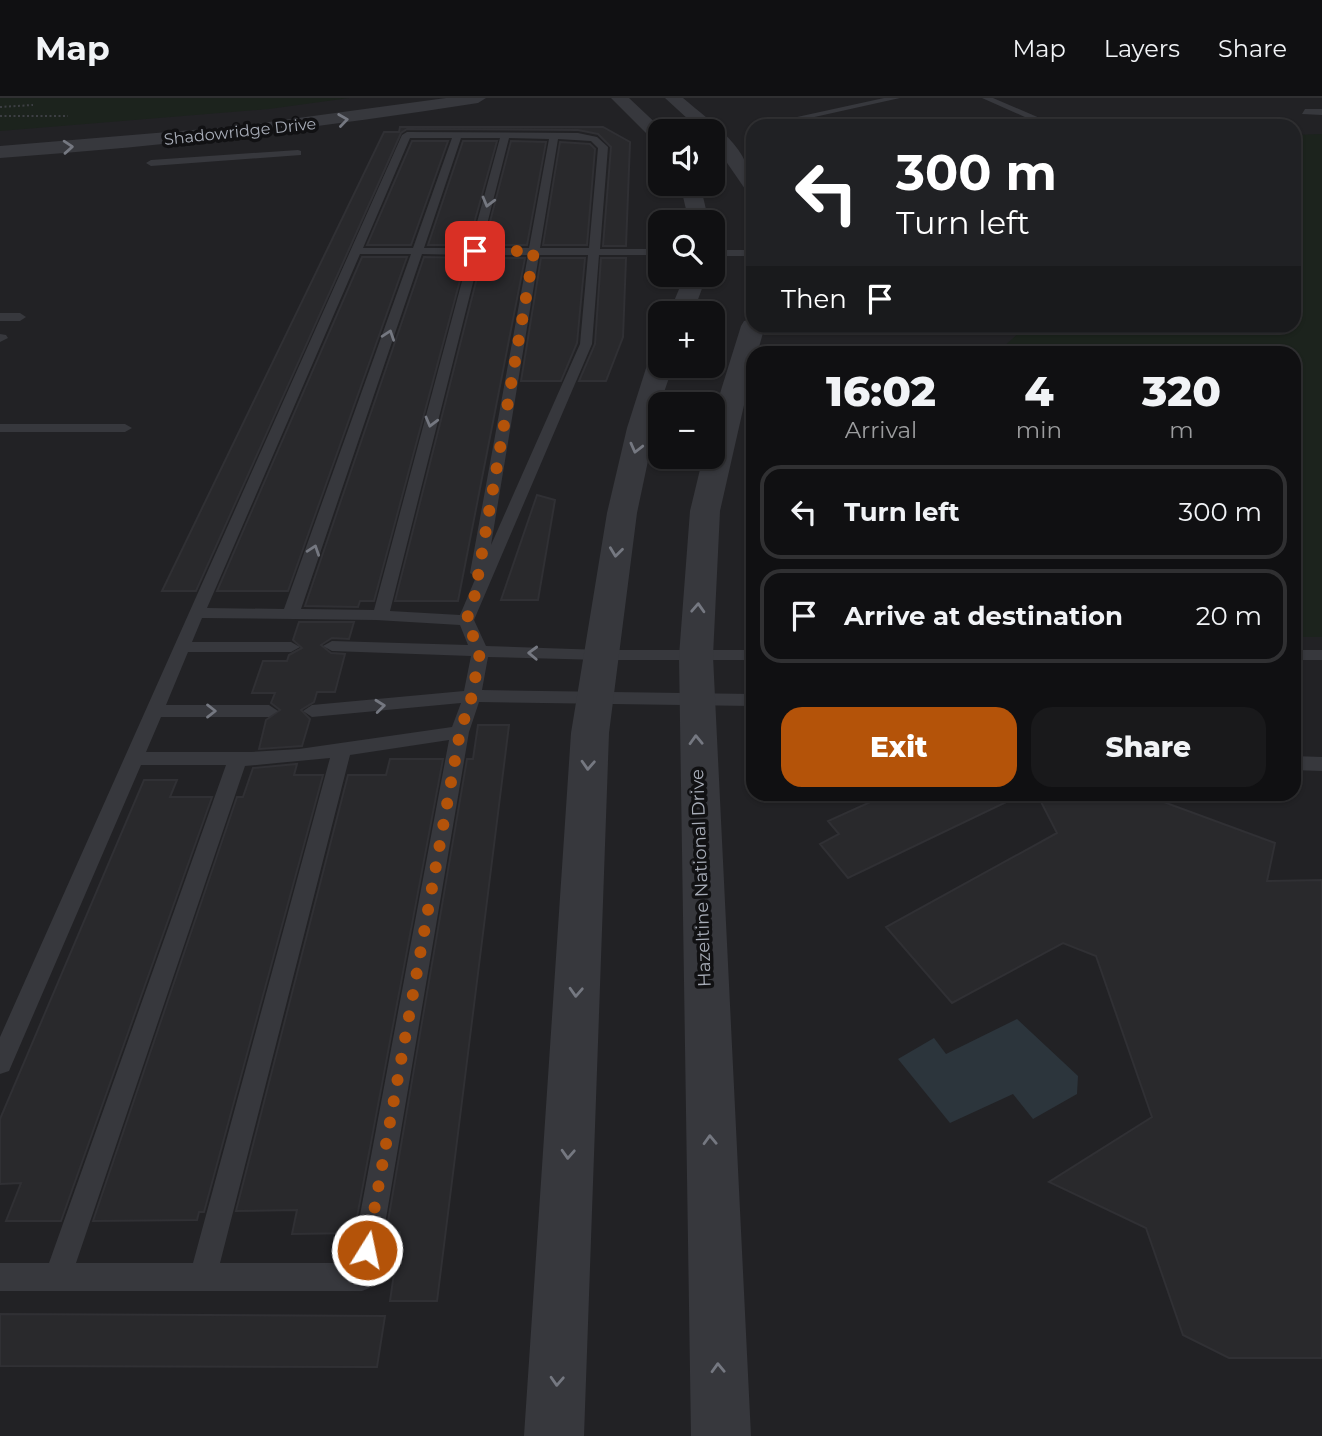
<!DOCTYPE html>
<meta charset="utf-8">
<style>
body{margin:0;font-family:Montserrat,sans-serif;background:#19191b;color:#f1f3f6;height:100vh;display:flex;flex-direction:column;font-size:26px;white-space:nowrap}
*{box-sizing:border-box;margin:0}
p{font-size:23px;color:#9c9d9f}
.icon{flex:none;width:38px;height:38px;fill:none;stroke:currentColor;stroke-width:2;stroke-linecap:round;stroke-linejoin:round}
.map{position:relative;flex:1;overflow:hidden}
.side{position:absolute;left:746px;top:248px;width:555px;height:455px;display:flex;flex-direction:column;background:#101012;border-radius:21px;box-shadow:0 2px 5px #0004,0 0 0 2px #303032}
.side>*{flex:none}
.banner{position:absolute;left:746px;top:21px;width:555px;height:214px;border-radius:21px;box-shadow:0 2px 5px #0004,0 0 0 2px #303032;background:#202124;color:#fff;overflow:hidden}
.buttons{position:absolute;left:648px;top:21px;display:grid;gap:14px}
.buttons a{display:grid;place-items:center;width:77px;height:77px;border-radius:14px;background:#101012;box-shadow:0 2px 5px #0004,0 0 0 2px #303032;font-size:35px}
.pin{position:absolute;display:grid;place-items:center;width:60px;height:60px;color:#fff;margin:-30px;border-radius:14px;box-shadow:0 4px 10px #0006}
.me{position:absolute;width:77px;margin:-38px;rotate:10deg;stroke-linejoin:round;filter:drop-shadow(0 0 5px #0008)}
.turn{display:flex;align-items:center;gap:24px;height:147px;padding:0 35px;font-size:32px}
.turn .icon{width:91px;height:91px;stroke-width:2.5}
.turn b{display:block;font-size:49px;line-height:60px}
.then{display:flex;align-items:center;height:66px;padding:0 35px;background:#0003;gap:14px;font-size:26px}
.eta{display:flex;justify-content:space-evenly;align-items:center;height:119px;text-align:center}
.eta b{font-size:42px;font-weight:800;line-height:49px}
.primary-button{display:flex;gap:14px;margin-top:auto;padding:14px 35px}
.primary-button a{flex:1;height:80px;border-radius:21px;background:#b45309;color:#fff;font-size:28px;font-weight:800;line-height:80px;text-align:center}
.primary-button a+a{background:#19191b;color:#f1f3f6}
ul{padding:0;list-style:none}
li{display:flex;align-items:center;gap:21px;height:94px;margin:0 14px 10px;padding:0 21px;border:4px solid #303032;border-radius:21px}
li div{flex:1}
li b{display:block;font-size:26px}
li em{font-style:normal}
header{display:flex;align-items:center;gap:42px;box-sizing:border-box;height:98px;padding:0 35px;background:#101012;border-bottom:2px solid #303032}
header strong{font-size:33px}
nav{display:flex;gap:38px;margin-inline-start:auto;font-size:24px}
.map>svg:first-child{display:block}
.built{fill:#222225;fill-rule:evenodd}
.green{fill:#1c231d}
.water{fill:#2c353c}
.building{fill:#29292c;stroke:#303034;stroke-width:2}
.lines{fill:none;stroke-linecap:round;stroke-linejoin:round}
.path{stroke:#3d3f44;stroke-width:2;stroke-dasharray:2 2.5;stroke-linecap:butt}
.lane{fill:#37383d;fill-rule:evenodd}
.street{fill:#37383d;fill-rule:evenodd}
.oneway{stroke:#757881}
.route{stroke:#b45309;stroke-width:12;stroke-dasharray:0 21.6}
.labels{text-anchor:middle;stroke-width:7;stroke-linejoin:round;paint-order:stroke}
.far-street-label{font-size:16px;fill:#a8adb8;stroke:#111113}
.street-label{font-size:18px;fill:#a8adb8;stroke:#111113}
</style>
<header>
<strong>Map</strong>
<nav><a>Map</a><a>Layers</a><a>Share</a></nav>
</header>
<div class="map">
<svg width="1322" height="1338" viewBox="0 0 1322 1338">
<rect width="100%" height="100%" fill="#161618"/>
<path class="built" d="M0,0H1322V1338H0ZM752,28H1293V228H752ZM660,33H712V86H660ZM660,124H712V177H660ZM660,215H712V268H660ZM752,256H1293V696H752ZM660,306H712V359H660Z"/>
<path class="green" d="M0,0H349L269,11L0,33Z
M1322,36V539H1293V256L997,255L1026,228H1293V37Z"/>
<path class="water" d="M1017,921L1078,978L1077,996L1033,1021L1013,996L950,1025L898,961L934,940L946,956Z"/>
<path class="building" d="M400,29H603L630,44L626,148H603L611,49L598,36L578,32L407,31L401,35L196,493H162L384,34H399Z
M412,43H448L411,147H367Z
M463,43H497L468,147H428Z
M511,43L546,44L527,147H484Z
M560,44L590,46L595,51L587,147H543Z
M362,159H407L288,493H217Z
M424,159L466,160L374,503H360L358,509L305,508Z
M482,160H525L458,503H395Z
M541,160H585L577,245L561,283H521Z
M601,160H626L623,239L606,283H579L595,246Z
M537,397L555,402L538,502H501Z
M299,524H354L349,541L332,540L321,547L331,555L345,556L335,594H317L314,604L301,612L310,621L302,648L259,651L266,622L280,612L271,605L275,595H252L263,563H287L289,557L302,550L293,542Z
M478,627H509L437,1203H390L400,1134L386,1135L467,661H473Z
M390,661H443L354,1135L292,1136L297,1112L236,1113L348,677H386Z
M297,666L294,677H323L204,1114H199L197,1122L93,1123L237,699H243L253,670Z
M144,682H177L170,699H212L61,1123H6L21,1085L0,1086V1021Z
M888,696H1023L848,780L820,746L839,736L828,723Z
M1037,696H1142L1275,745L1267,783L1322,782V1260H1229L1183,1237L1146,1130L1049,1084L1152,1019L1096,858L1063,845L952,905L886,829L1057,735Z
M0,1216L385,1218L377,1269L0,1268Z"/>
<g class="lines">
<path class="path" d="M0,9L33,7
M0,18H68"/>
<path class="lane" d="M884,0H900L774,28L765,26Z
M982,0H993L1049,24L1040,28H1025L1036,24Z
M1305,11H1322V17L1302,16Z
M407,34L578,35L597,39L608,49L600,151H660V157H599L592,246L474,522L486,548L601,552H752V562H601L488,559L482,592L752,596V608L479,604L469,634L376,1179L372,1189L362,1193H0V1165H49L226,667H141L12,966L9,973L0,976V939L402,37ZM410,40H452L413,150H363ZM461,40H500L470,150H424ZM509,40L549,41L529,150H481ZM558,41L591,43L598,50L589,150H540ZM360,156H411L284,511L207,510ZM422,156L469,157L374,512L301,511ZM480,157H528L470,475L476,479L460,517L390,513ZM539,157H588L580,246L491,447ZM202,520L376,522L460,527L468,547L332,543L323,548L332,553L471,558L464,593L312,607L303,613L312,619L461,605L452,629L299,651L251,654H146L161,619H269L278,613L269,607H166L188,554H291L300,549L291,544H192ZM449,642L351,1165H220L350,657ZM330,660L193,1165H76L245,668Z
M298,52L301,53V57L151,68L146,65L151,62Z
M712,152H752V158H712Z
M0,215H20L26,219L20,223H0Z
M0,236L6,237L8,240L0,244Z
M0,326H125L132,330L125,334H0Z
M1293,552H1322V562H1293Z
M1293,658L1322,659V673L1293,672Z"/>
<path class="street" d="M446,0H486L478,5C319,30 160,49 0,60V48L240,28Z
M611,0H629L664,33H660V44L654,43Z
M665,0H683C713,26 752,50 752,93L745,91L712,43V33H701Z
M680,86H700L709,124H689Z
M685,177H707L693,215H669Z
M752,221V228H765L757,256H752V272L720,413L713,558L751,1338H691L679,558L690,413L703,359H712V321L741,228L744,223Z
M660,259V268H673L660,306L637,415L609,635L584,1338H524L571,635L607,415L627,330L647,267L651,262Z"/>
</g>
<defs><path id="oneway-chevron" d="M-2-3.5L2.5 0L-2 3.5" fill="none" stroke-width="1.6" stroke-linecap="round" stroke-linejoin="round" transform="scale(1.75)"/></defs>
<g class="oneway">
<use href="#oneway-chevron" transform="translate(343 22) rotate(-8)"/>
<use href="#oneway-chevron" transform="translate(68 49) rotate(-4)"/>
<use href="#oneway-chevron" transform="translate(488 104) rotate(105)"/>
<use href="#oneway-chevron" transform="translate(389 237) rotate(-71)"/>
<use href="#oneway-chevron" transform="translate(431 324) rotate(105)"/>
<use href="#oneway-chevron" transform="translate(636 350) rotate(104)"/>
<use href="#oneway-chevron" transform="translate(314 452) rotate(-71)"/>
<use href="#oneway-chevron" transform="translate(616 454) rotate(97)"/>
<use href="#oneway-chevron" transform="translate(698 510) rotate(-87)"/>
<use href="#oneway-chevron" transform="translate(533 555) rotate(-178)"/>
<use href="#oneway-chevron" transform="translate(380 608) rotate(-6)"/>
<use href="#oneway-chevron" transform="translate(211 613)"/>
<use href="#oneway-chevron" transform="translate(696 642) rotate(-92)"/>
<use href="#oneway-chevron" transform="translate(588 667) rotate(93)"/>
<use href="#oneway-chevron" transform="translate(576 894) rotate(93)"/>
<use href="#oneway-chevron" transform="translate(710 1042) rotate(-92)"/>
<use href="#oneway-chevron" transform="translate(568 1056) rotate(93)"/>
<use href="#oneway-chevron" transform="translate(718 1270) rotate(-92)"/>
<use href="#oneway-chevron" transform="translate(557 1283) rotate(93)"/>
</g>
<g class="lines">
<path class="route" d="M367,1152L460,634L472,598L480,554L466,522L473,507L534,153H475"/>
</g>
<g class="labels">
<g class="far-street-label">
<text transform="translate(240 33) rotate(-6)" y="6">Shadowridge Drive</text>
</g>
<g class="street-label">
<text transform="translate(701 780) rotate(-92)" y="6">Hazeltine National Drive</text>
</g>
</g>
</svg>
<div class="buttons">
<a><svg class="icon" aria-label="sound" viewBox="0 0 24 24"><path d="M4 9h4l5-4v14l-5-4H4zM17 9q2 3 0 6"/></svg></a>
<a><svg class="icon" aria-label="search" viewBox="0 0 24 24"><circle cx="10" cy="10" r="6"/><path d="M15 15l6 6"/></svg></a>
<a>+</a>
<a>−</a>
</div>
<div class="pin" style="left:475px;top:153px;background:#d93025"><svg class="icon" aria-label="arrive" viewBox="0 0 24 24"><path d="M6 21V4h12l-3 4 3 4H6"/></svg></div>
<svg class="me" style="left:367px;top:1152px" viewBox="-20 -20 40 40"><circle r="17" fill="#b45309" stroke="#fff" stroke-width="3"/><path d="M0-11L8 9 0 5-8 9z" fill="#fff"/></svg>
<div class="banner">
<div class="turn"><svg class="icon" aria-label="left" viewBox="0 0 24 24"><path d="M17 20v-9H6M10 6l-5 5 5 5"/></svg><div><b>300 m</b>Turn left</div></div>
<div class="then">Then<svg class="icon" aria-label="arrive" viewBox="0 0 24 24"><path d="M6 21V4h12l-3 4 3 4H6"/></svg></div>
</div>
<section class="side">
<div class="eta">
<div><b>16:02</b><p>Arrival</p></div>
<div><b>4</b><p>min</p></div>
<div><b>320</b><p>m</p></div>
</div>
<ul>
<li><svg class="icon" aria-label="left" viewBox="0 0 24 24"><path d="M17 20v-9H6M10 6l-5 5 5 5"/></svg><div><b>Turn left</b></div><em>300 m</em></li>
<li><svg class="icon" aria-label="arrive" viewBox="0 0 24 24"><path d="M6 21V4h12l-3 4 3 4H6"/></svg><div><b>Arrive at destination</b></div><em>20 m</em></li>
</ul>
<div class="primary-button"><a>Exit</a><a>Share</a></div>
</section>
</div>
